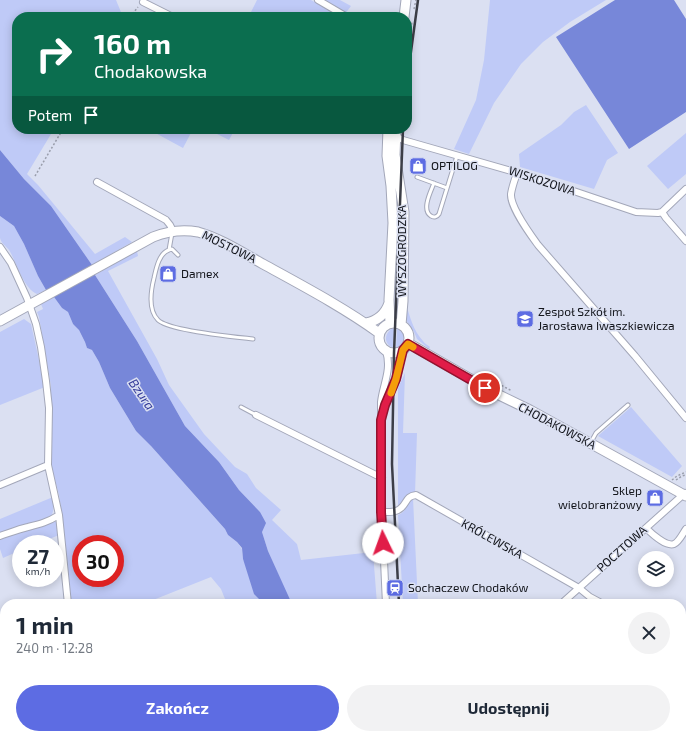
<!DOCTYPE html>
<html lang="pl">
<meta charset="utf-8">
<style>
body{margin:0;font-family:"Exo 2",sans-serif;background:#f2f2f3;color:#1f2937;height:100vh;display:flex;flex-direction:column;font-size:15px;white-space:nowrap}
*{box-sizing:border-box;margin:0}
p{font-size:13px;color:#747a83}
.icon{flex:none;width:22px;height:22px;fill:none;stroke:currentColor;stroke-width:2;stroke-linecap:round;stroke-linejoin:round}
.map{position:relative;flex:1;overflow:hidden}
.side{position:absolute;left:0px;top:599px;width:686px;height:140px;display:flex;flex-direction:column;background:#fff;border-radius:16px 16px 0 0;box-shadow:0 2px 10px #0003}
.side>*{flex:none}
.banner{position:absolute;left:12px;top:12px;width:400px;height:122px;border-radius:16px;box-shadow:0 2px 10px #0003;background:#0b6e4f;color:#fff;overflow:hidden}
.tools{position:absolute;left:638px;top:551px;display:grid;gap:8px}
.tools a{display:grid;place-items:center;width:36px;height:36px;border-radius:50%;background:#fff;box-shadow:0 2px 10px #0003;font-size:20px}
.speed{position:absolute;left:12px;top:535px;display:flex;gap:8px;font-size:20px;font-weight:700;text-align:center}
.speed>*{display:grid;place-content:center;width:52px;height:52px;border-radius:50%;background:#fff;box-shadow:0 2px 10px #0003;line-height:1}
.speed small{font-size:10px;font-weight:400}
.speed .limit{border:6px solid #d22;background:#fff;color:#111}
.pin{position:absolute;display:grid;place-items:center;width:34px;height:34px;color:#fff;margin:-17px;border:2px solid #fff;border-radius:50%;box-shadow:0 1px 4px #0007}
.me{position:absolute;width:44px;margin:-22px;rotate:357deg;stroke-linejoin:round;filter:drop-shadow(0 0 3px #0008)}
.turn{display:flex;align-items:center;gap:14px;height:84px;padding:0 16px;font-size:18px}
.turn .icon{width:52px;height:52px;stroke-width:2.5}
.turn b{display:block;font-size:28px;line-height:34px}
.then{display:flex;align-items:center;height:38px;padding:0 16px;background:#0003;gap:8px;font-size:15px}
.round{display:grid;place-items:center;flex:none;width:42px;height:42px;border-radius:21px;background:#f2f2f3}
.overview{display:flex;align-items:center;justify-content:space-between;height:68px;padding:0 16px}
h1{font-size:24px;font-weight:700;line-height:30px}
.primary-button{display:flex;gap:8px;margin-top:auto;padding:8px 16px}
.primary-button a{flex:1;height:46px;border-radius:24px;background:#5d6ce3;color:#fff;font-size:16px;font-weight:700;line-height:46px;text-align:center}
.primary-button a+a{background:#f2f2f3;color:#1f2937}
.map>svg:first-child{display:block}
.green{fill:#bfcaf7;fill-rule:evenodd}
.water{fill:#7787d9}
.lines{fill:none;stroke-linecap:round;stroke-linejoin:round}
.lane-casing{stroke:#a3a7b9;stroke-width:5}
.street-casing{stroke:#a3a7b9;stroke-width:8}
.secondary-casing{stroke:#a3a7b9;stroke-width:11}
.path{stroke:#9a9eac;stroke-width:1.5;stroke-dasharray:2 2;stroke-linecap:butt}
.lane{stroke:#fff;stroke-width:3}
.street{stroke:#fff;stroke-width:6}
.secondary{stroke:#fff;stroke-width:9}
.rail{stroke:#3c3e47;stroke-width:2.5}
.route-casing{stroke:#92132f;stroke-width:10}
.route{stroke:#e11d48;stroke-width:7}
.slow{stroke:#f59e0b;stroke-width:7}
.labels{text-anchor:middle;stroke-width:3;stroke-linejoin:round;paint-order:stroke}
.poi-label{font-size:12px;fill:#13151b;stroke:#dbe0f2;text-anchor:start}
.street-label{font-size:12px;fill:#13151b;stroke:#dbe0f2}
.water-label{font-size:13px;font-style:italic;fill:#313898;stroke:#dbe0f2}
</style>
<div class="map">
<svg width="686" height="739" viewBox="0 0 686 739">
<rect width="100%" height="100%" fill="#dbe0f2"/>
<path class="green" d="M0,0H116L123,17H17V129H54L27,174L38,185L95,254L125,237L132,242L92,265L51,206L24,179L0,150Z
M257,0H311L340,17H256L250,14Z
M323,0H340L351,6L345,14Z
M490,0H606L570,22L543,42L521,64L494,103L469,154L454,149L476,100L484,60Z
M586,105L618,153L607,160L594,189L520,167L519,154L561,125L574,112Z
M148,129H193L183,148Z
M207,129H235L229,140Z
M686,133V174L668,189L647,166Z
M0,216L14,226L24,244L38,276L46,290L37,294C23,288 17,263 9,250C6,246 1,243 0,238C0,231 0,223 0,216Z
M137,251L138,256L108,271L157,359L169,385L204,434L235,467L247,474L256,488L281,510L272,520L297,544L301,560L373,552L377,604H291L268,551L262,532L260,512L239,490L219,462L185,426L137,341L95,275Z
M54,297L62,308L68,312L73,324L79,330L85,342L87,348L92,350L99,362L110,388L136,431L151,446L225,529L228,535L237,542L242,549L243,559L262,602L269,604H227L221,589L211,577L143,604H71L62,515L59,495L51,465V386L39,317L37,312L43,309L41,304ZM81,544H115V578H81Z
M406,304C410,317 413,330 423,341C425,344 428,345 430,347L429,349L417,339L414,332L406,320Z
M24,319L31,324L45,387L0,405V332Z
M391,329H394L393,348C384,344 384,335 391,329Z
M397,329C408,333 408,345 396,348Z
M405,373L403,433H417L415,494L412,492L407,495L398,509V388Z
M631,407L682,466L672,477L598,436Z
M53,497C53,505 55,513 49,519L0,534V519Z
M413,498L418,604H403L398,515C407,512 406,503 413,498Z
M54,522H56L59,535L37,544H21V550L3,558L0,549V540L17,533L43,526Z
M87,734H214L212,739H75Z
M257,734H337L335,739H255Z"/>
<path class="water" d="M615,0H674L686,19V112L629,149L556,37Z
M0,150L24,179L51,206L92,265L95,275L137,341L185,426L219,462L239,490L260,512L266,523L262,532L268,551L292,604H269L262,602L254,594L243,559L242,548L237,542L228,535L225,529L151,446L136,431L110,388L99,362L92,350L87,348L85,342L79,330L73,324L68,312L62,308L54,297L46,290L38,276L24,244L14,226L0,216Z
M214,734H257L255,739H212Z"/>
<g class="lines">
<defs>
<path id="lane" d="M417,177L447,188
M434,183C431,191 421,210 431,216C434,218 437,217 439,214L457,156
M172,233L169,250C159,253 156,269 154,278C151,290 148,310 158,320C169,331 235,337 253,339
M169,250L172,249L178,255
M241,407L256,415
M591,442L596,433L628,405"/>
<path id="street" d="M318,0L347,17
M143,2L173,17
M394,135L403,140L529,176L636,212L658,213L662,212L666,218L686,241
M517,173C515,179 512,187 511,194C510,207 530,234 538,245L635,356L686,418
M97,182L166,220L170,225L173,231
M662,212L686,189
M0,247L11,263L27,298L36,324L41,347L46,381L49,408L48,465L59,515C48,522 40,524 28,527C19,529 9,533 0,536
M383,412L397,379L403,350
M256,415L382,478
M0,485L48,465
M381,512C388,512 396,513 401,508C407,503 406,496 416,495L579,588L590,597L603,604
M59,515L68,604
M646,528C651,533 666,547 674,544C679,542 683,533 686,529
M386,604C383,542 380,480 381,418C381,413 381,407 381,402C383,384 392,370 386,351
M561,604L685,493
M681,646L686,649
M575,734L584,739
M393,738L405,737L411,734"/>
<path id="secondary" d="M404,17L406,0
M388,129L387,156L391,186L393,223L389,300L390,323
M396,129L395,155L404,212L403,301L401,325
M0,321L153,237C168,231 182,229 198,232C220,238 243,253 263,264C303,286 343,307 379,333
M379 338a15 15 0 1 1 30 0a15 15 0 1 1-30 0Z
M366,323C377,321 385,315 389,303
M408,343L495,393L530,410L686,496"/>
</defs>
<use href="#lane" class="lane-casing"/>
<use href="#street" class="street-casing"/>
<use href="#secondary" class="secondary-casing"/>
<path class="path" d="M414,9L416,0
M130,17L138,7
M408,44L410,40L412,21
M35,176L63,129
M484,376L512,391
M672,480L677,476L686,472
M676,480L682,476L686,475"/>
<use href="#lane" class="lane"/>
<use href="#street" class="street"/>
<use href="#secondary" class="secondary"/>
<path class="rail" d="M407,81L418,0
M399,604L392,464L394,353L403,129
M405,734V739"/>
</g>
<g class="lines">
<defs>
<path id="route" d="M383,543L381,512V420L385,405L396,379L403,350L408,344L485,388"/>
</defs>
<use href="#route" class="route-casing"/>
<use href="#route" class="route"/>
<path class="slow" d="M391,393L396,379L403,350L408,344L413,347"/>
</g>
<defs>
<symbol id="shop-square" viewBox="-11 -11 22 22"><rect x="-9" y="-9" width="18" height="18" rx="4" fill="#5d6ce3" stroke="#dbe0f2"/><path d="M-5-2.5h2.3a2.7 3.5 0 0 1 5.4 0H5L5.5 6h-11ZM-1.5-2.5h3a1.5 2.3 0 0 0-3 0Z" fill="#fff"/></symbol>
<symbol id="school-square" viewBox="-11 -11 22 22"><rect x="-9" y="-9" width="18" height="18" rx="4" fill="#5d6ce3" stroke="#dbe0f2"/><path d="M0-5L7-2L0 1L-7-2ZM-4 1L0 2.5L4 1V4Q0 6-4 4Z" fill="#fff"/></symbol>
<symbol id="station-square" viewBox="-11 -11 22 22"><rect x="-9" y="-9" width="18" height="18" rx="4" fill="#5d6ce3" stroke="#dbe0f2"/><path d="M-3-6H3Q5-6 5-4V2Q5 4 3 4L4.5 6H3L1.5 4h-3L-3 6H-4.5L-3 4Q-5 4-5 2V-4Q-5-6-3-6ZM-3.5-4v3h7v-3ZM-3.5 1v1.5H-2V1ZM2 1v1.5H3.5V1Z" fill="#fff"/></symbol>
</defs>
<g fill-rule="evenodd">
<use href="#shop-square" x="408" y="156" width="20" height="20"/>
<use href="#shop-square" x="158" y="264" width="20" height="20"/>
<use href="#school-square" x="515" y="309" width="20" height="20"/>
<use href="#shop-square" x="645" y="488" width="20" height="20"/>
<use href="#station-square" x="385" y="578" width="20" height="20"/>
</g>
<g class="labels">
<g class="poi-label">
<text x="431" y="170">OPTILOG</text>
<text x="181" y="278">Damex</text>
<text x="538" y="316">Zespoł Szkół im.<tspan x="538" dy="14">Jarosława Iwaszkiewicza</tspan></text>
<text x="642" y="495" text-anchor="end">Sklep<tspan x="642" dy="14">wielobranżowy</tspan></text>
<text x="408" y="592">Sochaczew Chodaków</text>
</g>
<g class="street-label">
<text transform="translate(542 181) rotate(18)" y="4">WISKOZOWA</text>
<text transform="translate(229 247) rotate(26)" y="4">MOSTOWA</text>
<text transform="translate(402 251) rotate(-90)" y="4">WYSZOGRODZKA</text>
<text transform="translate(557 426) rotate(28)" y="4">CHODAKOWSKA</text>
<text transform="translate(492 539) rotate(29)" y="4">KRÓLEWSKA</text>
<text transform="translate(622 549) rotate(-42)" y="4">POCZTOWA</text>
</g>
<g class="water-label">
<text transform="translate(142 394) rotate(55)" y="5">Bzura</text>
</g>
</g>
</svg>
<div class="tools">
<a><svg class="icon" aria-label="layers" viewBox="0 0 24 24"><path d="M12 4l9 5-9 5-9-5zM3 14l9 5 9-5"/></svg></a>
</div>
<div class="speed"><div>27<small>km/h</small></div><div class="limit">30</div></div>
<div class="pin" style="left:485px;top:388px;background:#d93025"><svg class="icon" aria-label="arrive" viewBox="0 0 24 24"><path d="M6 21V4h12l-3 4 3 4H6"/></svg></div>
<svg class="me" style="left:383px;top:543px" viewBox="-20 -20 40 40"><circle r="19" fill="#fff"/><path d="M0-13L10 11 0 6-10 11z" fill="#e11d48"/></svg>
<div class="banner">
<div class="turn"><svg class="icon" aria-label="right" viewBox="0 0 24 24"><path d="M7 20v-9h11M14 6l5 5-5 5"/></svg><div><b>160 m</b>Chodakowska</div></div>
<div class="then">Potem<svg class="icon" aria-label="arrive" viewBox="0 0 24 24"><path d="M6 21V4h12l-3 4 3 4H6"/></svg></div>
</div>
<section class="side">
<div class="overview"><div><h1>1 min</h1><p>240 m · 12:28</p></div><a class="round"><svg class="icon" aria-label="close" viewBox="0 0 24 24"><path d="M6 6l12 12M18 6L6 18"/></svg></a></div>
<div class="primary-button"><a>Zakończ</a><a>Udostępnij</a></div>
</section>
</div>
